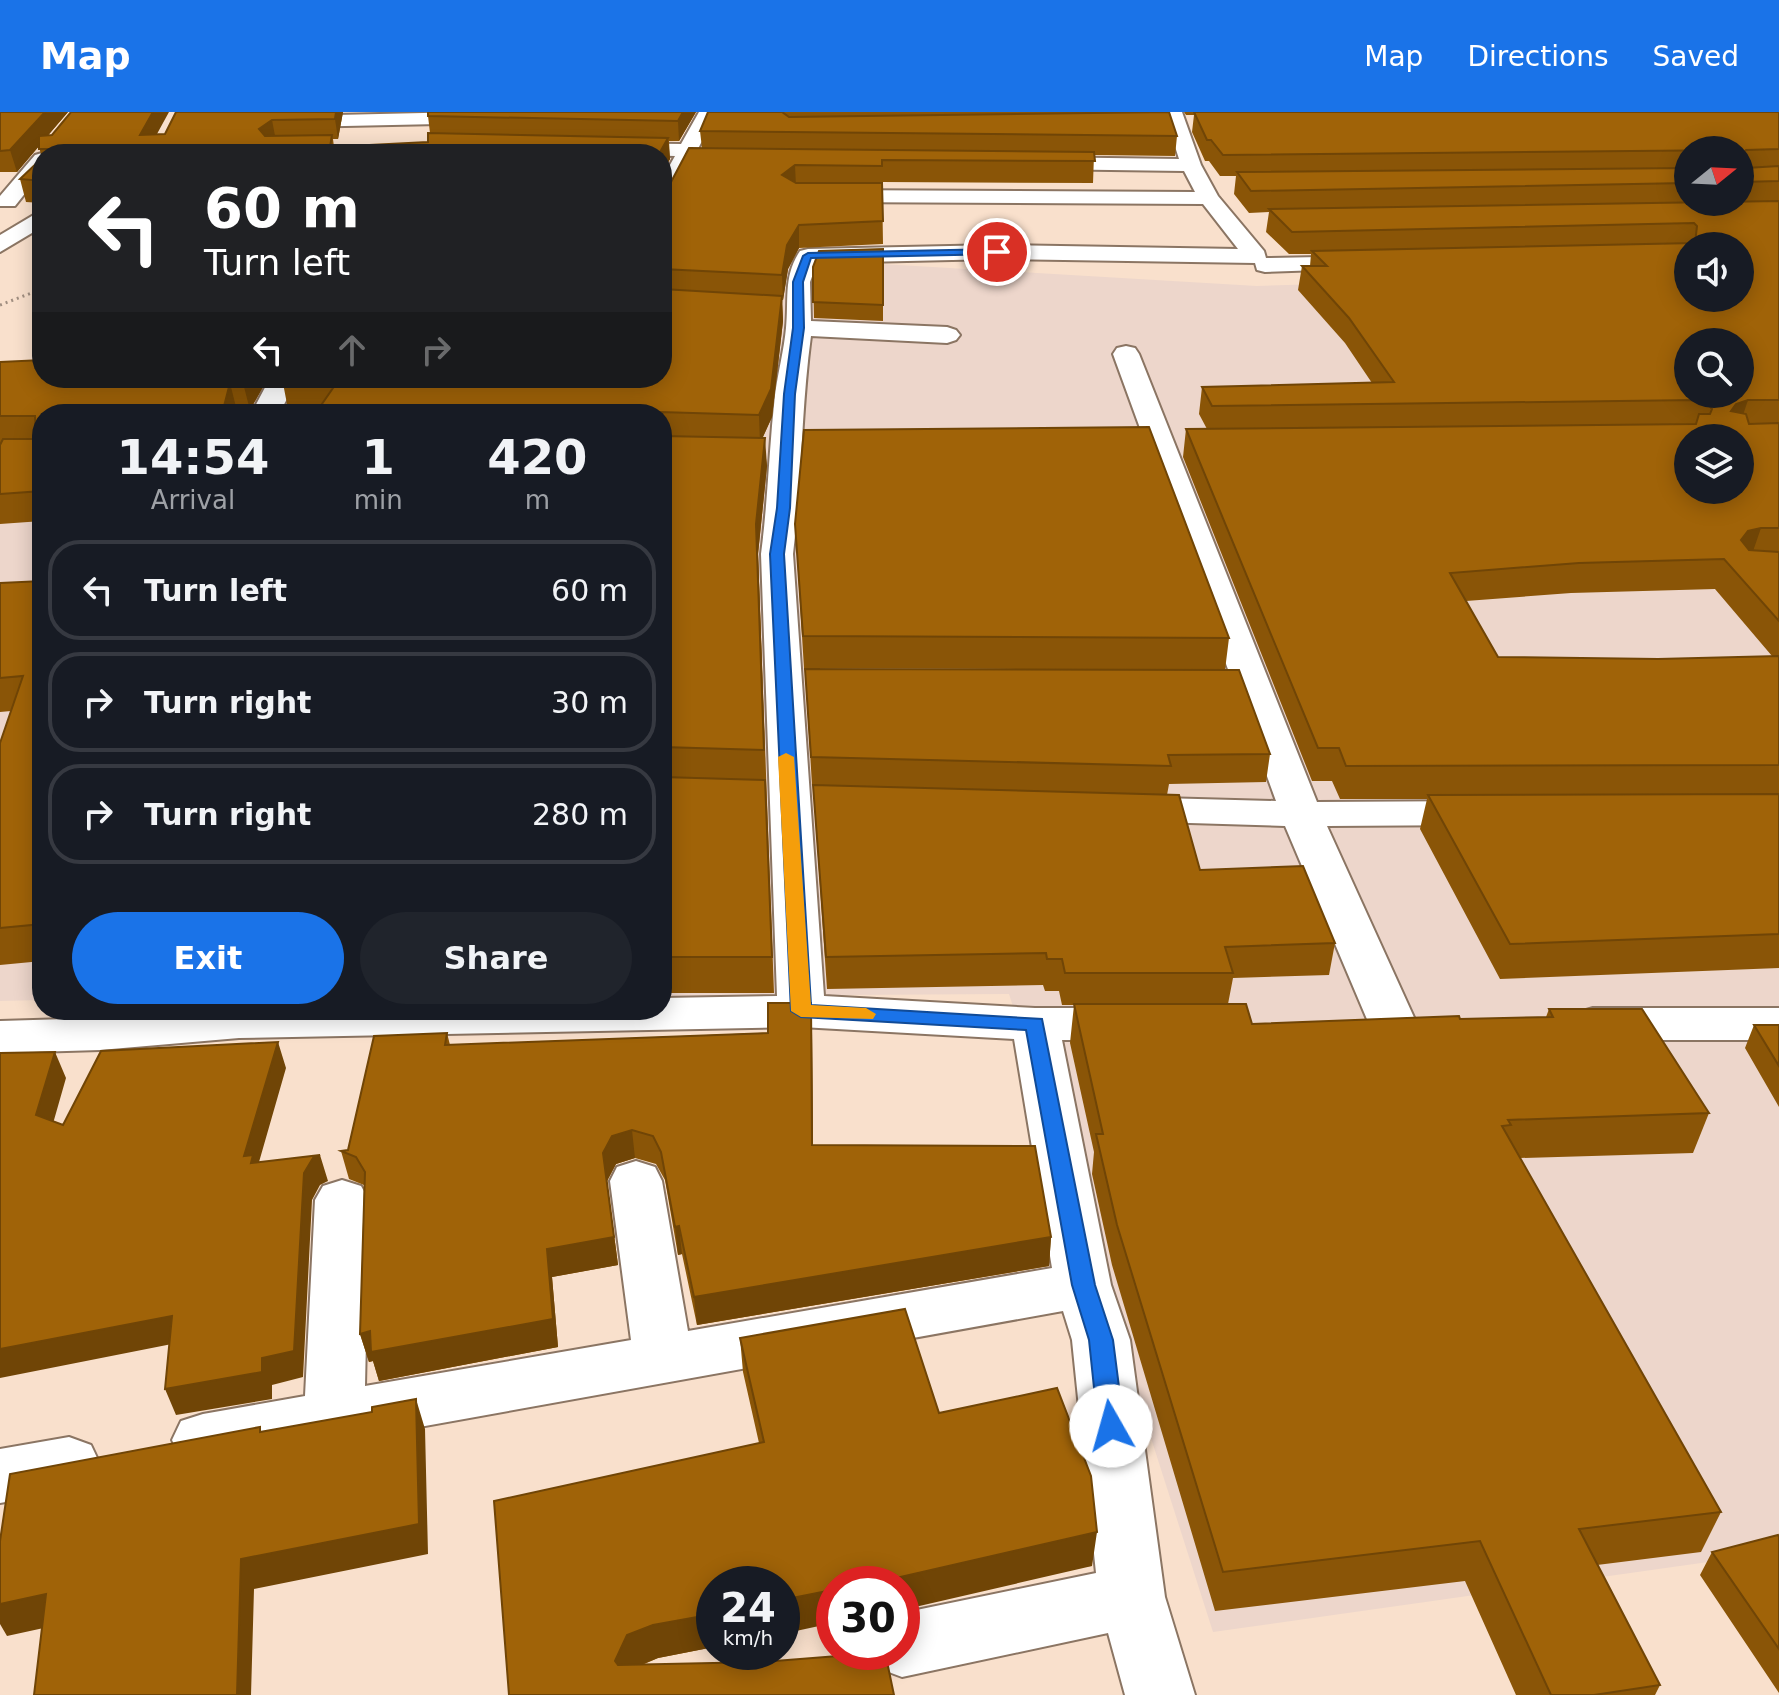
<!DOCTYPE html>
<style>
body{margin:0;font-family:"DejaVu Sans",sans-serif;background:#20242c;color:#f1f3f6;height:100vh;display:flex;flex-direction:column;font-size:30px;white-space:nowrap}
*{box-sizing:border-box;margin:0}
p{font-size:26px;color:#9ea1a6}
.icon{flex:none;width:44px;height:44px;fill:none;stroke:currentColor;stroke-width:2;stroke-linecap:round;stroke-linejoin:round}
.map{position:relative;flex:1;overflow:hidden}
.details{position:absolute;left:32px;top:292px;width:640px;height:616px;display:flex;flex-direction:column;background:#171b24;border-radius:32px;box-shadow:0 4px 20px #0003}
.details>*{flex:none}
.top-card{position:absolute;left:32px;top:32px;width:640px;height:244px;border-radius:32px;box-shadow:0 4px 20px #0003;background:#202124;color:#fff;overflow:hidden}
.needle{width:52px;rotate:72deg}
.tools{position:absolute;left:1674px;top:24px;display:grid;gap:16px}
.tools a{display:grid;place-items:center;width:80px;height:80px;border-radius:50%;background:#171b24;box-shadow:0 4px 20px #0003;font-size:40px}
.speed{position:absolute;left:696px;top:1454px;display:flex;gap:16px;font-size:40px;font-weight:700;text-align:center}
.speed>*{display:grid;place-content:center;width:104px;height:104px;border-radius:50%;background:#171b24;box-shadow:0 4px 20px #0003;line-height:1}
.speed small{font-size:20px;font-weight:400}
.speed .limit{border:12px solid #d22;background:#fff;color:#111}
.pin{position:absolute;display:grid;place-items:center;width:68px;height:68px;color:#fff;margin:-34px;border:4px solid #fff;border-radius:50%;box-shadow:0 2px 8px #0007}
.me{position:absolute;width:88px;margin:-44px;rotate:353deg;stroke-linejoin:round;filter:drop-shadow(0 0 6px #0008)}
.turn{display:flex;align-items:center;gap:28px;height:168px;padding:0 40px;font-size:36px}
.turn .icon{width:104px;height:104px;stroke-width:2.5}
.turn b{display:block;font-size:56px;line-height:68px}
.lanes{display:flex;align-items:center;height:76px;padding:0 40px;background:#0003;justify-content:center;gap:40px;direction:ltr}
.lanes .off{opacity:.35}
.eta{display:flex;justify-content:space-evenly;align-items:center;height:136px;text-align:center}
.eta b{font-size:48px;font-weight:700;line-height:56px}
.action{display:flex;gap:16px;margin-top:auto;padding:16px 40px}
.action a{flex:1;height:92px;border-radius:48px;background:#1a73e8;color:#fff;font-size:32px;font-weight:700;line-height:92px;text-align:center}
.action a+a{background:#20242c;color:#f1f3f6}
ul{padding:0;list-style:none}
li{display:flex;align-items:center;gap:24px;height:100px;margin:0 16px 12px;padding:0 24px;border:4px solid #363941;border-radius:32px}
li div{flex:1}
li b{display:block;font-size:30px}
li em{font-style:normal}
header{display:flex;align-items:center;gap:48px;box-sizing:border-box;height:112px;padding:0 40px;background:#1a73e8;color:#fff}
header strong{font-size:38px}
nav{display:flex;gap:44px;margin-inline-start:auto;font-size:28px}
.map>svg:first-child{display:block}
.industrial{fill:#edd6cb;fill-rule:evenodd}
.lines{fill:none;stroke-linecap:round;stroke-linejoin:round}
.minor-casing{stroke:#8b7563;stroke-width:4}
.path{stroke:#a08e80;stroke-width:3;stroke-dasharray:2 4;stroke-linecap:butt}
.minor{fill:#fff;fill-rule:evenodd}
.wall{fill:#8a5507;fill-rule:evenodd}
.shaded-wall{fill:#704506}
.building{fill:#a06308;stroke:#704506;stroke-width:2;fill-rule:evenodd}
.route{fill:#1a73e8;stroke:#114b97;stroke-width:2}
.slow{fill:#f59e0b}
</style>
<header>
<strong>Map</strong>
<nav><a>Map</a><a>Directions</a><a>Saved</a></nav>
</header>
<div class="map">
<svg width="1779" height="1583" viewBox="0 0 1779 1583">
<rect width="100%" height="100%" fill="#f9e0cc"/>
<path class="industrial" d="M662,139L1257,174L1688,161V186H1740L1779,158V1440L1213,1520L1009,882L662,884V302H42V888L0,889V274L96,266H662ZM1688,230H1740V282H1688ZM1688,326H1740V378H1688Z"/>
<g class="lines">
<defs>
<path id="minor" d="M467,0H547L530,10L298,15L284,42H264L285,6L292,4Z
M699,0H717L670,91L662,92V67L675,44L604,42L598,37L608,31L681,32Z
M1164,0H1182L1201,53L1218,84L1264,139L1266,146L1370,144L1378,146L1382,151L1378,156L1265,160L1257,158L1255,151L997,147L817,151L810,170L811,209L947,215L956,218L960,223L956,228L947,231L811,224C801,297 802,369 793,442L824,884L1035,896H1133L1150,901L1157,912L1150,923L1133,928H1062L1111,1173L1130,1228L1165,1485L1195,1583H1125L1108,1521L902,1565L878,1556L871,1540H902V1501L1096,1461L1072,1228L1063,1199L203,1354L181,1347L172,1328L181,1309L203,1302L305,1284L315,1088L323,1074L342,1068L361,1074L369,1088L365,1274L631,1228L610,1069L617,1055L636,1049L655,1055L662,1069L688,1219L1052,1156L1014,927L801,915L239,926L100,938L0,941V909L100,906L192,898H662V886L777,884L761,442C768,389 769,336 775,283C778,260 784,238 786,216C789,188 783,164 800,139L808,137L997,133L1238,137L1203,92L824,90L813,84L824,78L1195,80L1184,59L1037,57L1027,51L1037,45L1179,47Z
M42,41L46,42H42V60L15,94H0V84L35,43Z
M42,98V115L0,140V123Z
M1126,234L1135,236L1139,242L1317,690L1483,689L1498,692L1504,701L1498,710L1483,713L1327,714L1417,912L1410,923L1393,928L1376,923L1369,912L1285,714L1124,709L1110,706L1104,697L1110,688L1124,685L1276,689L1113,242L1117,236Z
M270,266H298L279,302H251Z
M1593,896H1779V928H1593L1576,923L1569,912L1576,901Z
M69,1325L91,1333L100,1352L91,1371L69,1379L0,1391V1337Z"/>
</defs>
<use href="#minor" class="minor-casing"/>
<path class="path" d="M0,193L42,177"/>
<use href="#minor" class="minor"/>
</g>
<path class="wall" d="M0,0H68L48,23L165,22L343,0L338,27H333L334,35L428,30L430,21L428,4L696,0L679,29H669L670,47L662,61V42H42V91L26,90L20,67L42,47L39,34L17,60H0Z
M708,0H1169L1177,24L1175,44L1094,43L1093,71L882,70L883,132L799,136L788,157L783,188H782L783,209L772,305L763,325L767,354L758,442L774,881H662V302H315L322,292H287L282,266H662V72L671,70L702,36L700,19Z
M1184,0H1779V856L1500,867L1420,717L1427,687H1340L1332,669H1312L1183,345L1186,317H1207L1199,302L1202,275L1372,271L1345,231L1298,178L1302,154H1310L1311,142H1289L1266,120L1269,100L1249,101L1234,82L1236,64H1220L1209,49H1205L1192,20L1194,3H1186ZM1688,38H1740V90H1688ZM1715,477L1772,544L1658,547L1498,545L1466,489L1571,481Z
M883,137V209L814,206L813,155Z
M0,250L42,266H268L250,298L42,302V409L0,412Z
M795,412L1229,526L1225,558L804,556Z
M42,469V849L0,853V631L11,599L0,600V471Z
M805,557L1270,642L1266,670L1169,672L1167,683L1200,758L1335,831L1329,863L1233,866L1228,892L1252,912L1546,905L1549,897L1709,1001L1693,1041L1520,1046L1721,1400L1701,1440L1597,1453L1660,1573L1655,1583H1516L1465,1469L1215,1499L1112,1153L1092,1062L1094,1040L1070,931L1074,893H1062L1059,879H1045L1043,873L827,877L813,673H812Z
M1754,913H1779V995L1745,936Z
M812,919L813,1033L1051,1125L1049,1154L697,1213L682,1142L678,1143L665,1068L656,1052L635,1046L616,1052L607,1069L618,1153L552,1165L558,1235L379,1269L373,1249L369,1250L360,1222L364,1073L349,1067L341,1039L348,1038L447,921L450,933Z
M740,1226L939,1301L1092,1454L834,1472V1512L782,1472H714V1535L658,1546L642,1553L509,1583L759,1331L743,1260Z
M1779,1425V1581L1700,1463L1712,1440Z"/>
<path class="shaded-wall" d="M45,0H68L17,60L10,38Z
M153,0H169L146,42L140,23Z
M336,0H343L338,27L335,7Z
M683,0H696L679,29L678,9Z
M272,8L276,29L263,37L259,17Z
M668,26L670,47L662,61V42H659Z
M795,53L796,75L782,63Z
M799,113V136L788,157L783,188L782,163L787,133Z
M782,184L783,209L772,305L760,331L759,303Z
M246,266H268L250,298L243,271Z
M230,271L237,299L236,302H222Z
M1748,288L1739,315L1731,299L1736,292Z
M765,326L767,354L758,442L766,672L756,412Z
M1761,416L1751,445L1741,428L1748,419Z
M811,891L812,919L813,1061L812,1033Z
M278,930L286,956L257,1057L244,1044Z
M55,940L66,966L48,1029L36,1003Z
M632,1018L635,1046L616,1052L607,1069L618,1153L552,1165L558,1235L379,1269L373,1249L369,1250L360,1222L547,1137L612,1024Z
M320,1043L328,1069L320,1073L312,1088L303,1265L272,1273V1287L176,1303L165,1277L262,1246L304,1061L313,1046Z
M679,1114L682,1142L678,1143L675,1115Z
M1051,1125L1049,1154L697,1213L694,1185Z
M172,1204L182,1230L0,1266V1237Z
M416,1287L425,1317L428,1442L254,1477L251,1583H237L241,1447Z
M1097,1420L1092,1454L902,1498V1472H870Z
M832,1478L833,1511L782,1522V1488Z
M46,1482L62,1512L7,1524L0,1512V1492Z
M710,1502L714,1535L658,1546L633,1556L621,1582L615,1549L627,1523L653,1513Z"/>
<path class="building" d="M0,0H45L10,38L0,39Z
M71,0H153L140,23L165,22L176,0H336L335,7L272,8L259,17L265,24L332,23L330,35L428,30V21L668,26L659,42H46L52,37H39V24L52,23Z
M428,0H683L678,9L428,4Z
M708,0H782L789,5L1169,0L1177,24L700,19Z
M1194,0H1779V37L1746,38L1743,41V53L1746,56L1779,54V69L1740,70V38L1223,43L1211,28H1207Z
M689,36L1094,40L1095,49L882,48V54L795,53L782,63L796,71H882L883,109L799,113L787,133L782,163L662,157V72L671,70Z
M42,46V69L20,67Z
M1688,56V71L1251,79L1237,60Z
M1779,89V288H1748L1736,292L1731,299L1746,302L1749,312L1779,311V416H1761L1748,419L1741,428L1749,438L1779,440V509L1724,447L1579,451L1450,461L1498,545L1658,547L1779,544V653L1346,654L1339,636H1318L1186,317L1696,312L1699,302H1710L1712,297L1707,291L1696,288L1212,294L1202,275L1394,270L1349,206L1302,154H1327L1312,139L1695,131L1697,114L1694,111L1292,120L1269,97ZM1688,134H1740V186H1688ZM1688,230H1740V282H1688ZM1688,326H1740V378H1688Z
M883,137V193L813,190V155L819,139Z
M662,177L782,184L771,277L759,303L660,300L658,302H315L340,266H662Z
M42,248V266H246L243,271H230L222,302H42V379L0,382V333L3,327H33L36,324L35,304H0V250Z
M1149,315L1229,526L803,524L795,412L804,318Z
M662,324L765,326L756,412L764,638L662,635Z
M42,469V812L0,816V631L23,564L0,566V471Z
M805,557L1239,558L1270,642L1168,643L1171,654L811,645Z
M662,665L765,668L772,845H662Z
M813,673L1179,683L1200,758L1303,754L1335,831L1225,835L1233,861H1065L1062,847H1047L1046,841L826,845Z
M1779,682V822L1510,832L1428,683Z
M768,891H811L812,1033L1035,1034L1051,1125L694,1185L679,1114L675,1115L661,1040L653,1024L632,1018L612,1024L603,1041L614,1125L547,1137L553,1207L371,1240L370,1219L360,1222L365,1060L356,1045L341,1039L348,1038L374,924L447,921L445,933L768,921Z
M1074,892H1246L1252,912L1459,904L1460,907L1553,905L1549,897H1642L1709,1001L1508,1008L1511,1013L1502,1014L1721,1400L1579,1417L1660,1573L1594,1583H1551L1480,1429L1223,1460L1117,1113L1096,1022H1103Z
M1754,913H1779V954Z
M278,930L244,1044L253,1043L251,1051L320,1043L313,1046L304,1061L294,1239L262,1246V1260L165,1277L172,1204L0,1237V941L55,940L36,1003L63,1013L101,939Z
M905,1197L939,1301L1057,1276L1091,1364L1097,1420L870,1472H834V1479L832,1478L782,1488V1472H714V1502L653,1513L627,1523L615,1549L618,1553L761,1550L838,1544L856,1540H885L894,1583H509L494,1389L764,1330L740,1226Z
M416,1287L419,1412L241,1447L237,1583H34L46,1482L0,1492V1429L10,1362L260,1315V1320L372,1300V1295Z
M1778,1423L1779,1425V1537L1712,1440Z"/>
<path class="route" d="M997,137L1000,142L811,146L803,170L804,216L795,282L790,396L784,442L811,893L1042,907L1095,1173L1113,1228L1124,1314L1120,1322L1111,1325L1102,1322L1098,1314L1089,1228L1072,1173L1026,918L801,905L791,899L770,442L777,396L784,282L793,216V170L803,144L808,141Z"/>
<path class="slow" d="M786,641L794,645L811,893L866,896L876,902L873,907L801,905L791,899L778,645Z"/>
</svg>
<div class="tools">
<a><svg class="needle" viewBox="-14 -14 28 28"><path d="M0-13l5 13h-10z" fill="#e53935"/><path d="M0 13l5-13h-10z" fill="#9ea1a6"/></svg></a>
<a><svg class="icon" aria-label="sound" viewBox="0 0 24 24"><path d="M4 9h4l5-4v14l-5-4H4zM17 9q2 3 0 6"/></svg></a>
<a><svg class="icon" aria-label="search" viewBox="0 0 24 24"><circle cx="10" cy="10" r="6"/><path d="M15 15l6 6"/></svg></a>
<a><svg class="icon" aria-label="layers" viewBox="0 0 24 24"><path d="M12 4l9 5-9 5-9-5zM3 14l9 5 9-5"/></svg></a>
</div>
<div class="speed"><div>24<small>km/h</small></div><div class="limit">30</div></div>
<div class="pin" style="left:997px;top:140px;background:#d93025"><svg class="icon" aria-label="arrive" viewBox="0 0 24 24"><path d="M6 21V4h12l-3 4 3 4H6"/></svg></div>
<svg class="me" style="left:1111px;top:1314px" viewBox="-20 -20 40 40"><circle r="19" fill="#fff"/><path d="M0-13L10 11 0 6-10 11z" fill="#1a73e8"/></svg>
<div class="top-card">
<div class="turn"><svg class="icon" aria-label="left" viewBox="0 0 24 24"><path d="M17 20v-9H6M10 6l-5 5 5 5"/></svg><div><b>60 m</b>Turn left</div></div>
<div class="lanes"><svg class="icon" aria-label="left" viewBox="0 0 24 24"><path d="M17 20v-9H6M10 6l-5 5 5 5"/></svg><svg class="icon off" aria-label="ahead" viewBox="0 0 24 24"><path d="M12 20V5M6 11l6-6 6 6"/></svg><svg class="icon off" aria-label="right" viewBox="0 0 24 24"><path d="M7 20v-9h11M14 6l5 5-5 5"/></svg></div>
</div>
<section class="details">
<div class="eta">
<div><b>14:54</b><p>Arrival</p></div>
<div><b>1</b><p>min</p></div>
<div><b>420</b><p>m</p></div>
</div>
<ul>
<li><svg class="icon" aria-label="left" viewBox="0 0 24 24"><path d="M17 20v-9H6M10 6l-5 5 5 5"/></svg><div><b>Turn left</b></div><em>60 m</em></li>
<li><svg class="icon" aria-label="right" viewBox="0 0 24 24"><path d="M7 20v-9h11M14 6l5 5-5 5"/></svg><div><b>Turn right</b></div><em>30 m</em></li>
<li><svg class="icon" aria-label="right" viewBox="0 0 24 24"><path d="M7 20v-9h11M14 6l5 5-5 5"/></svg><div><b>Turn right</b></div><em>280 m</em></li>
</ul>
<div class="action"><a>Exit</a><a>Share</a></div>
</section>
</div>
